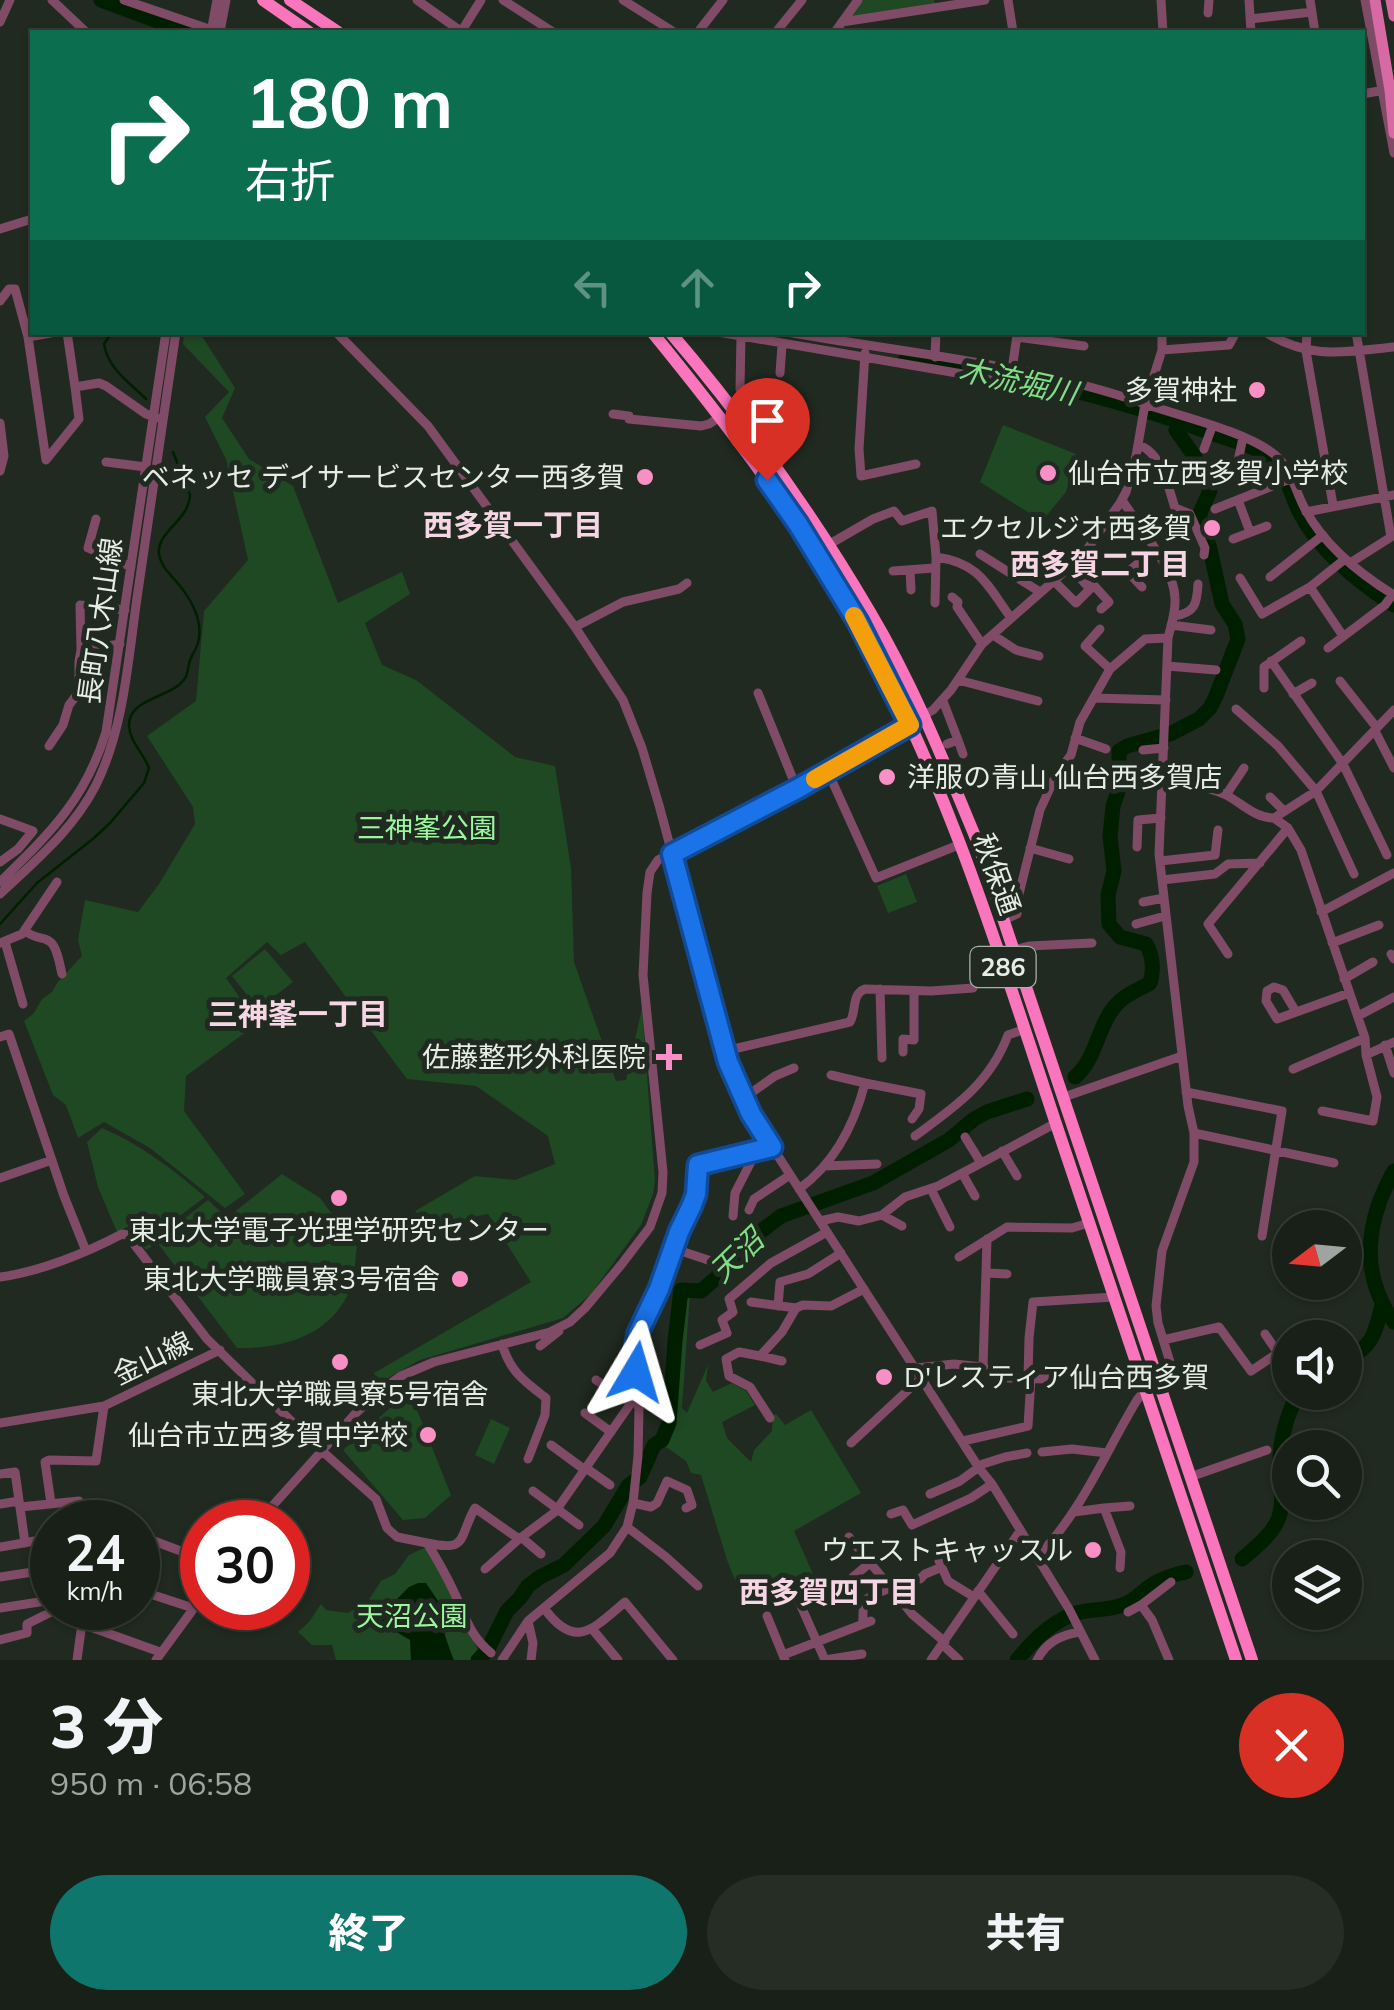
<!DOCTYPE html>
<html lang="ja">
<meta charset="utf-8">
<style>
body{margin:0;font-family:Mulish,"Noto Sans JP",sans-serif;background:#252d25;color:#f1f3f6;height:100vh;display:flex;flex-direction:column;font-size:38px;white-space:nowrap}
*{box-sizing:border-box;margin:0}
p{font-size:32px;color:#9fa3a2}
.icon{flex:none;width:55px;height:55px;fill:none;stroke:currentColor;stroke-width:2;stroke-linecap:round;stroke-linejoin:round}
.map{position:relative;height:1660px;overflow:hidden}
.side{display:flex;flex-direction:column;background:#182018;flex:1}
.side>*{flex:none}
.hud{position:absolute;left:30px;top:30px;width:1335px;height:305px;border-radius:0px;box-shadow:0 2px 8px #0004,0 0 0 2px #363e37;background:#0b6e4f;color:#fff;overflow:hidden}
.needle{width:65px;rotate:254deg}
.controls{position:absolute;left:1272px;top:1210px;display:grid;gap:20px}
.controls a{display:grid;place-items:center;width:90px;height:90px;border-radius:50%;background:#182018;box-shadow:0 2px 8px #0004,0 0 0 2px #363e37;font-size:50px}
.speed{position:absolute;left:30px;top:1500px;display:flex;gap:20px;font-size:50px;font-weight:700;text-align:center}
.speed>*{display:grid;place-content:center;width:130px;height:130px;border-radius:50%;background:#182018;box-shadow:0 2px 8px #0004,0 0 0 2px #363e37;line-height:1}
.speed small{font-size:25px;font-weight:400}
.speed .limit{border:15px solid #d22;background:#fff;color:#111}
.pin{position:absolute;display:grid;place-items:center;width:85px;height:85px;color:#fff;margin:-102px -42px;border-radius:50% 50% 50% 0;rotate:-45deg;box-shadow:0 0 10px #0007}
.pin .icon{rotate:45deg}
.me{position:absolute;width:110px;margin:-55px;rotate:7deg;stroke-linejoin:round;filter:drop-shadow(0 0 8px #0008)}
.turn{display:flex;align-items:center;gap:35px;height:210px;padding:0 50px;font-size:45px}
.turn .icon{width:130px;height:130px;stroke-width:2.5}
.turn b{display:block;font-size:70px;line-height:85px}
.lanes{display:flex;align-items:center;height:95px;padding:0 50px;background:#0003;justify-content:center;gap:50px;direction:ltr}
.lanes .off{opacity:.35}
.round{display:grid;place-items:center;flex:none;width:105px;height:105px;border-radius:52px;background:#252d25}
.summary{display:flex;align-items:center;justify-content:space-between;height:170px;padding:0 50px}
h1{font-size:60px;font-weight:800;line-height:75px}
.button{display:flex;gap:20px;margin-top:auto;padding:20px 50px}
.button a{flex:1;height:115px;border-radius:60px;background:#0f766e;color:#fff;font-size:40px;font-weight:800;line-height:115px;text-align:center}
.button a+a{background:#252d25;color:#f1f3f6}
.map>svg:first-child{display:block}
.green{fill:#1e4922}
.water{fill:#001f01}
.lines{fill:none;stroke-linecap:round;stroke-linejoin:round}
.stream{stroke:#001f01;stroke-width:2.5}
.river{stroke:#001f01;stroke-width:15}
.minor{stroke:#804b66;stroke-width:9}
.major{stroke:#d76aa4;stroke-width:11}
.highway{stroke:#fa75bc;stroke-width:12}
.route-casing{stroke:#114b97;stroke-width:25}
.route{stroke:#1a73e8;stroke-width:18}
.slow{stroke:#f59e0b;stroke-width:18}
.poi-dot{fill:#fa8fc6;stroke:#202a20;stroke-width:4}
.labels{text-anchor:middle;stroke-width:10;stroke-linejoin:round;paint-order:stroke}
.shield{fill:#202a20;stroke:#abb2ab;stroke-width:2.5}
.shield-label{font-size:25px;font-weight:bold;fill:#e6ede6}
.poi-label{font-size:28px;fill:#e6ede6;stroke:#202a20;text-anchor:end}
.street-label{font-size:28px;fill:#e6ede6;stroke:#202a20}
.park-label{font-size:28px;fill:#9af79e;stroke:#202a20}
.water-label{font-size:30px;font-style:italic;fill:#81dd86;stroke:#202a20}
.neighbourhood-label{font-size:30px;font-weight:bold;fill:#f6d6e4;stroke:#202a20}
</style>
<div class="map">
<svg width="1394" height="1660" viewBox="0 0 1394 1660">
<rect width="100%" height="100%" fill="#202a20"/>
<path class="green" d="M861,0H934L935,5L849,17Z
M184,333H200L235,388L222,418L249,459L293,486L338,603L402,572L410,594L365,623L382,665L416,680L515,757L555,766L571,868L574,962L616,1081L626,1080L642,1008L655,1181L653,1194L641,1225L591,1294L563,1318L420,1360L379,1383L374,1373L531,1282L488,1214L473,1217L442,1237L415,1211L475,1176L515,1180L555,1164L548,1136L476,1086L407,1079L305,942L281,955L267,942L226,978L258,1023L186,1076L184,1111L245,1194L225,1208L150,1148L104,1122L78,1138L66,1105L53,1095L24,1021L34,1013L42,999L52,992L57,983L82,956L78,940L85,900L138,912L159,884L195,824L193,807L147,736L196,701L204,611L248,560L226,459L205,417L229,392L183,344Z
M1003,425L1076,454L1066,492L1042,521L980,482Z
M906,874L917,902L888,913L877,886Z
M265,949L293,982L258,1009L232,976Z
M102,1128C140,1144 174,1170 205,1197L150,1238L155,1244L146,1250L129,1226L117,1232L98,1187L87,1142Z
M282,1174L320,1198L357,1247C355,1259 355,1275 351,1287C333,1335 284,1349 237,1348L156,1241L208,1200L227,1218Z
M683,1293H690L682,1408L687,1413L708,1365L706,1381L713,1392L732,1383L746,1391L755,1405L722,1422L727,1438L751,1462L754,1450L772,1431L773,1416L776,1414L785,1425L811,1410L861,1493L794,1531L813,1574L745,1605L727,1560L701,1475L691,1473L686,1461L666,1447Z
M411,1395L451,1495L425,1518L403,1520L343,1450L400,1399Z
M491,1419L510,1428L494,1464L475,1455Z
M426,1547L441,1571L477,1648L479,1660H336L332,1645H312L298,1632L309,1622L321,1604L326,1610L348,1613L368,1601L381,1581L395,1574L409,1555Z"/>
<path class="water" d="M418,1583H426L438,1601C437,1612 449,1649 454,1660H411L410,1640L386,1626L378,1632L374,1626L381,1621L384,1610L389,1599L395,1601L409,1587Z"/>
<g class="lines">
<path class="stream" d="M112,332L104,344C108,369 129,382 146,399
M0,924L37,883L94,838L110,823L144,783L149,768C144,754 130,742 129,726C128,700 165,698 180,684C188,677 187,673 189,664C190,657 196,650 198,643C204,620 190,597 175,580C168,572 161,566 159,554C156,532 189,521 190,495L173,452"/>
<path class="river" d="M101,0L187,32
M905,360C938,365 971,369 1004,375C1074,389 1143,408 1211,433C1232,441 1256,445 1273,461C1289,475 1291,498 1301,515C1322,553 1358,582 1394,605
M1075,1077C1097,1058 1097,1027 1115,1006C1125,994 1137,991 1150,983C1154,971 1153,955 1146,944L1120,937L1109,924L1108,895L1114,871L1110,836L1113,806L1119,789V751L1127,746L1170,734L1199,719L1210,708L1216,696L1238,639L1235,624L1222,604L1210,549L1200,520V513L1210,491L1195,457L1176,430L1182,422
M1394,1171C1366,1220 1359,1274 1394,1322
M1345,1361C1373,1346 1375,1334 1382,1305
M1242,1559C1255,1548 1274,1533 1279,1517C1284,1502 1281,1485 1280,1469C1279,1442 1286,1416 1299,1392
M478,1660L487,1651L507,1611L520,1598L528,1586L540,1577L564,1565L604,1526L628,1486L640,1477L654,1445L662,1440L669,1423L675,1341L681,1290L701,1291L722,1273L738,1249L781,1216L873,1183L949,1140L974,1119L987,1112L1027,1099
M1017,1660C1034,1639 1058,1615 1086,1611C1100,1609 1111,1610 1125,1604C1137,1599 1145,1588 1157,1582C1166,1577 1176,1574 1186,1572"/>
<path class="minor" d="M52,0L86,32
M124,0L212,30
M417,0L462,32
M503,0L553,32
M623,0L674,32
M1008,0L1013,32
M1161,0L1163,32
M1249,0L1251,32
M1310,0L1315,32
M1365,0L1394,153
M1208,13L1209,0
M1250,19L1312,12
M0,22L10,0
M842,22L985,0
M211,32L217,0
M220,32L226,0
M461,32L481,0
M698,32L723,0
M776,32L802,0
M835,32L858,0
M1362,94L1385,90
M0,229L32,219
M0,301L9,289H15L28,337L46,460L79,419L75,387
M67,332L75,387L99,383L106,386L146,414L157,418
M336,332L428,426L575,627L623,700L642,748L659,805L725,1051L737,1086L751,1114L979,1468L992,1484L1069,1609L1095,1660
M718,332L1015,383L1066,396
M1162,332V350L1145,404C1180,416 1248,432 1275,455C1292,469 1295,491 1305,509C1324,545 1360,574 1394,595
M1265,332C1310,360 1344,352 1394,347
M1307,332L1306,351L1333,505
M28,337L56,332
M1017,337L1084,346
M1162,350L1229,345L1236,332
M865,353L859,449L861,476L916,464
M935,357L936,332
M1012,370L1017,335
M780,373L782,345
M740,389L741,335
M613,414L629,416V419L701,426L709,424L720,417
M0,423L4,456L0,471
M1138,445C1162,452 1168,487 1175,508L1190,514L1205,548L1204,555
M1204,449L1212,427
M106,462L146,467
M1235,476L1243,437
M1238,500L1250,532
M1215,509L1292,478
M1306,512L1394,495
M96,519L88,548L131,567
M1233,539L1267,526
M828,545L873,519L894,511L902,521L932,511L936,557L935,603
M980,554L1040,592
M936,557C980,563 987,585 1011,618
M1350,563L1391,537L1356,332
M910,570L911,590
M893,571L934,568
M1270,577L1323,535
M1240,578L1262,614L1310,587L1345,559
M1053,580L1076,603L1090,589L1070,567
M1089,580L1109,602L1101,609
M1142,587L1128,572L1154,550
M1310,587L1343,636
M952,597L958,602L957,607L982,644
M1174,616C1195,613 1197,604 1198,584
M1171,625L1211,630
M575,627L623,602L679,589L687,583
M1100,629L1085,646L1110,669
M993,635L1016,650L1039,656
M1328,648L1385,605L1393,594
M81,650L80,605L125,610
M1271,661L1343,764L1387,855
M1167,666L1216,670
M958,680L1038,701
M1340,681L1377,728
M1264,688V667L1301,641
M758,693L797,789
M1293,694L1312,683
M1094,698L1166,700
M943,701L958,740L947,744
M1236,709L1278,746L1316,791L1354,874
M1375,731L1394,768
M1075,738L1106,749
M958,740L963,754
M49,746L63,725L69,705L79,692V661L81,650L120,644
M1143,750L1164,748
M828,772L876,878L961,844
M1058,772L1082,779
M1163,775C1183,781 1205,786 1224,794C1241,802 1254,818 1274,818L1316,791L1394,710
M1139,786L1162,785
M1226,795L1244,768
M1270,797L1284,811
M1274,818L1288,828L1301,850L1365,1038L1366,1055L1377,1097L1373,1121L1322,1111
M0,819L33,831L18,849L0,862
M1137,847L1138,820L1161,818
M1030,848L1069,859
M1160,861L1215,855L1218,830
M1162,880L1215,874L1228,864L1260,863
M0,882C50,833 85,800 106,732L166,332
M0,894C36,860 73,830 96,785C124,728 128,661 137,598C150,510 163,421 176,332
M1143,902L1164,898
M1321,912L1394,873
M1004,920L1017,914L1018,898L1040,810L1056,775L1071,755L1080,722L1110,669L1145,639L1168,638
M1136,924L1165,916
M25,931C37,940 42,936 49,941C57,945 60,966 62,974
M5,942L23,1004
M0,943L22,934L57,882
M1332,943L1379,925
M1014,950L1029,946L1092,943
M1228,954L1208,924L1288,828
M1391,954L1394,959
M1344,979L1373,962
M880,989L882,1058
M1296,1012L1283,990L1274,987L1267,991L1266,1001L1277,1019L1349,993
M1358,1016L1394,997
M0,1037L9,1034L64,1196L86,1251
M1385,1045L1394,1073
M725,1051L850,1022C857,1010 851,994 865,989L931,991L973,988
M903,1052V1039L914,1040V991
M1366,1055L1394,1042
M1293,1069L1365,1038
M831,1075L865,1083
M1186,1092L1282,1111L1262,1236
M1064,1097L1182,1056
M744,1098L775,1076L794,1068
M1194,1133L1334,1163
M915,1136C955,1107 990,1083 1008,1035L1025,1029
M965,1137L981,1163
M1002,1151L1017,1176
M824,1166L877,1164
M962,1173L975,1196
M0,1178L52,1160
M799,1189C835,1163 854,1126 865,1083L921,1094L919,1109L912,1119
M931,1189L950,1227
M749,1210L754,1199L790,1175
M882,1215L902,1226
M733,1216L735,1193L756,1152
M820,1221L838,1217L859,1221L882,1215L905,1197L938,1186L1056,1123
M672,1248L711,1261
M959,1257L1007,1227L1072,1228L1089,1223
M987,1273L1007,1274
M0,1277C39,1272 86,1253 122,1234L127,1235L207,1339L322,1451L376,1499L387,1528L397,1537L427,1543C437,1559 446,1575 454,1592C466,1617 469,1635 491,1653
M751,1302L796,1308
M778,1306L780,1282L808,1274L841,1253
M1265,1334L1278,1353
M1301,1338L1316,1327
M1163,1340L1219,1327L1251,1371L1290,1345
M502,1344C510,1372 525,1382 546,1398L545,1415L528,1459
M700,1345L727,1333L722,1320L733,1312L729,1299L771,1263L827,1232
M540,1346L559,1331
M760,1356L782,1361
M983,1367L987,1239
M916,1368L954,1364L983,1367L1007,1378L1048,1379
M1028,1378L1029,1338L1033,1302L1114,1297
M596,1380L631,1403
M104,1406L220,1350
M585,1413L611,1432
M770,1418L750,1387L729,1376L726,1359L739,1352L760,1356L782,1332L796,1308L803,1305L831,1306L864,1289
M0,1423L104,1406L96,1461L49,1460L45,1462L51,1503
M963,1441L1028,1426L1031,1379
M851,1443L921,1378
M551,1445L585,1470
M1042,1452L1072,1449L1107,1453
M586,1468L610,1485
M0,1474L15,1472L25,1543
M1190,1477L1267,1450
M533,1491L579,1525
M930,1494L960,1481L983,1464L1005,1457L1027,1453
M633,1503L651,1507L657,1503L667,1481L687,1490L692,1505L686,1508
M0,1504L19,1501
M20,1507L79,1501
M1104,1508L1130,1506
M1074,1512L1104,1508L1121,1552L1120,1568
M891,1514L903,1510L912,1525L971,1498L992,1484
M258,1522L355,1414L380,1391L401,1376L434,1362L550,1332L570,1322L585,1308L621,1265L650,1227L662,1193L663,1172L643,975L647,893L650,872L658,860L828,772L933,710L951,690L982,644L1073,564L1088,548L1120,503L1126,492L1136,456L1145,404C1032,364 905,353 787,332
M627,1527L666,1557L698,1586
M138,1535L202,1559
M521,1537L541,1554
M849,1537L912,1614L945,1642
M427,1543C469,1552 458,1538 475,1508L519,1539
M0,1547L52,1538
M1037,1557C1081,1513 1105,1453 1137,1400L1142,1394L1174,1375L1158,1323L1156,1306L1162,1251L1194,1162V1133L1188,1106L1159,854L1168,638C1171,625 1176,612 1175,598C1174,567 1139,527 1122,500
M939,1561L948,1581L974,1597
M485,1569L519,1539L555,1512L631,1403H638
M0,1577L52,1569
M853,1577L871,1562
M920,1579L925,1574L942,1567
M793,1588L825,1660L862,1654
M138,1590L193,1608
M978,1591L1013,1634
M1141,1605L1152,1620L1169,1660
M0,1608L52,1600
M544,1608C575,1651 593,1629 625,1602L673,1660
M1128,1612L1141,1605L1171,1582
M767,1616L785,1660
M528,1621L533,1643L531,1660
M82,1624L160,1652
M863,1624C862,1595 865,1599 890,1588
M593,1630L618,1660
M0,1640L27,1633V1624L49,1613L51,1600L40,1540
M943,1645L959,1660
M783,1655L871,1621
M77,1660L84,1608
M156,1660L202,1597
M502,1660L528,1621L610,1553L627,1527L633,1503L638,1456L639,1409L636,1397L635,1348L638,1333L659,1289L672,1248L693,1205L696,1193L698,1165L772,1147
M931,1660L1020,1531
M1037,1660C1046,1642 1061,1635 1080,1632"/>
<path class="major" d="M1375,0L1390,90L1394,133
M1391,0L1394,16"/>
<path class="highway" d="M263,0L309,32
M290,0L338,32
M652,332C727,424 799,518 858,622C946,778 999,952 1055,1121C1115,1301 1175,1481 1236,1660
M670,332C745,420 812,513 870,612C913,684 945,764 977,841L1252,1660"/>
</g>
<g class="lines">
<defs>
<path id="route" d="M636,1372L635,1348L638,1333L659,1289L679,1232L692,1205L696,1194L698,1165L772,1147L751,1114L728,1062L672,854L797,789L910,725L858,622L798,524L767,480"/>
</defs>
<use href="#route" class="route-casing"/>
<use href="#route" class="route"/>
<path class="slow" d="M815,779L910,725L854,616"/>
</g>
<g class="poi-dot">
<circle cx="1257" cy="390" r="10"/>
<circle cx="1048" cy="473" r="10"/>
<circle cx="645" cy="477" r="10"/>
<circle cx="1212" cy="528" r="10"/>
<circle cx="887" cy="777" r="10"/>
<path d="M664 1042h10v10h10v10h-10v10h-10v-10h-10v-10h10z"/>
<circle cx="339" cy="1198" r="10"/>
<circle cx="460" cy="1279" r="10"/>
<circle cx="340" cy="1362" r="10"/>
<circle cx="884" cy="1377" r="10"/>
<circle cx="428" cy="1435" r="10"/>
<circle cx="1093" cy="1550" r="10"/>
</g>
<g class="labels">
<rect class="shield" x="970.5" y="947" width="65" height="40" rx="8"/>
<g class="shield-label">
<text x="1003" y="976">286</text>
</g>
<g class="poi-label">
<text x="1237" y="400">多賀神社</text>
<text x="1068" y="483" text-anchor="start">仙台市立西多賀小学校</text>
<text x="625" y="487">ベネッセ デイサービスセンター西多賀</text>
<text x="1192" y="538">エクセルジオ西多賀</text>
<text x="907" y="787" text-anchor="start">洋服の青山 仙台西多賀店</text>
<text x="646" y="1067">佐藤整形外科医院</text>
<text x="339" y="1240" text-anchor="middle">東北大学電子光理学研究センター</text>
<text x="440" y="1289">東北大学職員寮3号宿舎</text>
<text x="904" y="1387" text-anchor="start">D'レスティア仙台西多賀</text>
<text x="340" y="1404" text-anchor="middle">東北大学職員寮5号宿舎</text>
<text x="408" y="1445">仙台市立西多賀中学校</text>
<text x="1073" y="1560">ウエストキャッスル</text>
</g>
<g class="street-label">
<text transform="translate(100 621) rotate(-82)" y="10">長町八木山線</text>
<text transform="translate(997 874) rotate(70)" y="10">秋保通</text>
<text transform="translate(152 1358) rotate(-26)" y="10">金山線</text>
</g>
<g class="park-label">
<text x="427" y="838">三神峯公園</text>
<text x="412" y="1626">天沼公園</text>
</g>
<g class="water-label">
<text transform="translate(1018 382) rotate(12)" y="10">木流堀川</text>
<text transform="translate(737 1256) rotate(-44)" y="10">天沼</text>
</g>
<g class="neighbourhood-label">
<text x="513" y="536">西多賀一丁目</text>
<text x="1100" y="575">西多賀二丁目</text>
<text x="298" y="1025">三神峯一丁目</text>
<text x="829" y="1603">西多賀四丁目</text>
</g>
</g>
</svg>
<div class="controls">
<a><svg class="needle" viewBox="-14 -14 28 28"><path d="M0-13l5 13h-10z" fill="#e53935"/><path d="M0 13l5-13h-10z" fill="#9fa3a2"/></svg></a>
<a><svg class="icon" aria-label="sound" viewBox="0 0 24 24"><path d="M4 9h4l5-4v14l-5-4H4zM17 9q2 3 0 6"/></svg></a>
<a><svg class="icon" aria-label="search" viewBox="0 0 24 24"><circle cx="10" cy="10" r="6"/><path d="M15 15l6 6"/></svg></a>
<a><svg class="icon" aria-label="layers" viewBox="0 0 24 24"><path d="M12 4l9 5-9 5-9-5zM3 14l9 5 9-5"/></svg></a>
</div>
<div class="speed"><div>24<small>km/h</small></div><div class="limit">30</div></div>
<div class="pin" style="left:767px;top:480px;background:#d93025"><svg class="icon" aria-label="arrive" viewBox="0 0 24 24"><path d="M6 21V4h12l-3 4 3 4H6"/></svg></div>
<svg class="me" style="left:636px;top:1372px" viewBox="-20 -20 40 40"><path d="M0-17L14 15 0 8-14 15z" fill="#1a73e8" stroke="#fff" stroke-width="4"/></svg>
<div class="hud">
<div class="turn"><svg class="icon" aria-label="right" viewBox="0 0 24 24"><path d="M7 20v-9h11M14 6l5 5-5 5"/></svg><div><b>180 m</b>右折</div></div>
<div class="lanes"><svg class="icon off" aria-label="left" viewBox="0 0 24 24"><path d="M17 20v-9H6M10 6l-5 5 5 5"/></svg><svg class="icon off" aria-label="ahead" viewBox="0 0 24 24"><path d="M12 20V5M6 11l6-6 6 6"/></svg><svg class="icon" aria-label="right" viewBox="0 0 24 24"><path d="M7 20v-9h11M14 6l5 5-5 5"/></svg></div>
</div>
</div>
<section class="side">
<div class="summary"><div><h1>3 分</h1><p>950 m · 06:58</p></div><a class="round" style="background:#d93025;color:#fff"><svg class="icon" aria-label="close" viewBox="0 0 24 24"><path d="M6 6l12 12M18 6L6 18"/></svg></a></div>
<div class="button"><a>終了</a><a>共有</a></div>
</section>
